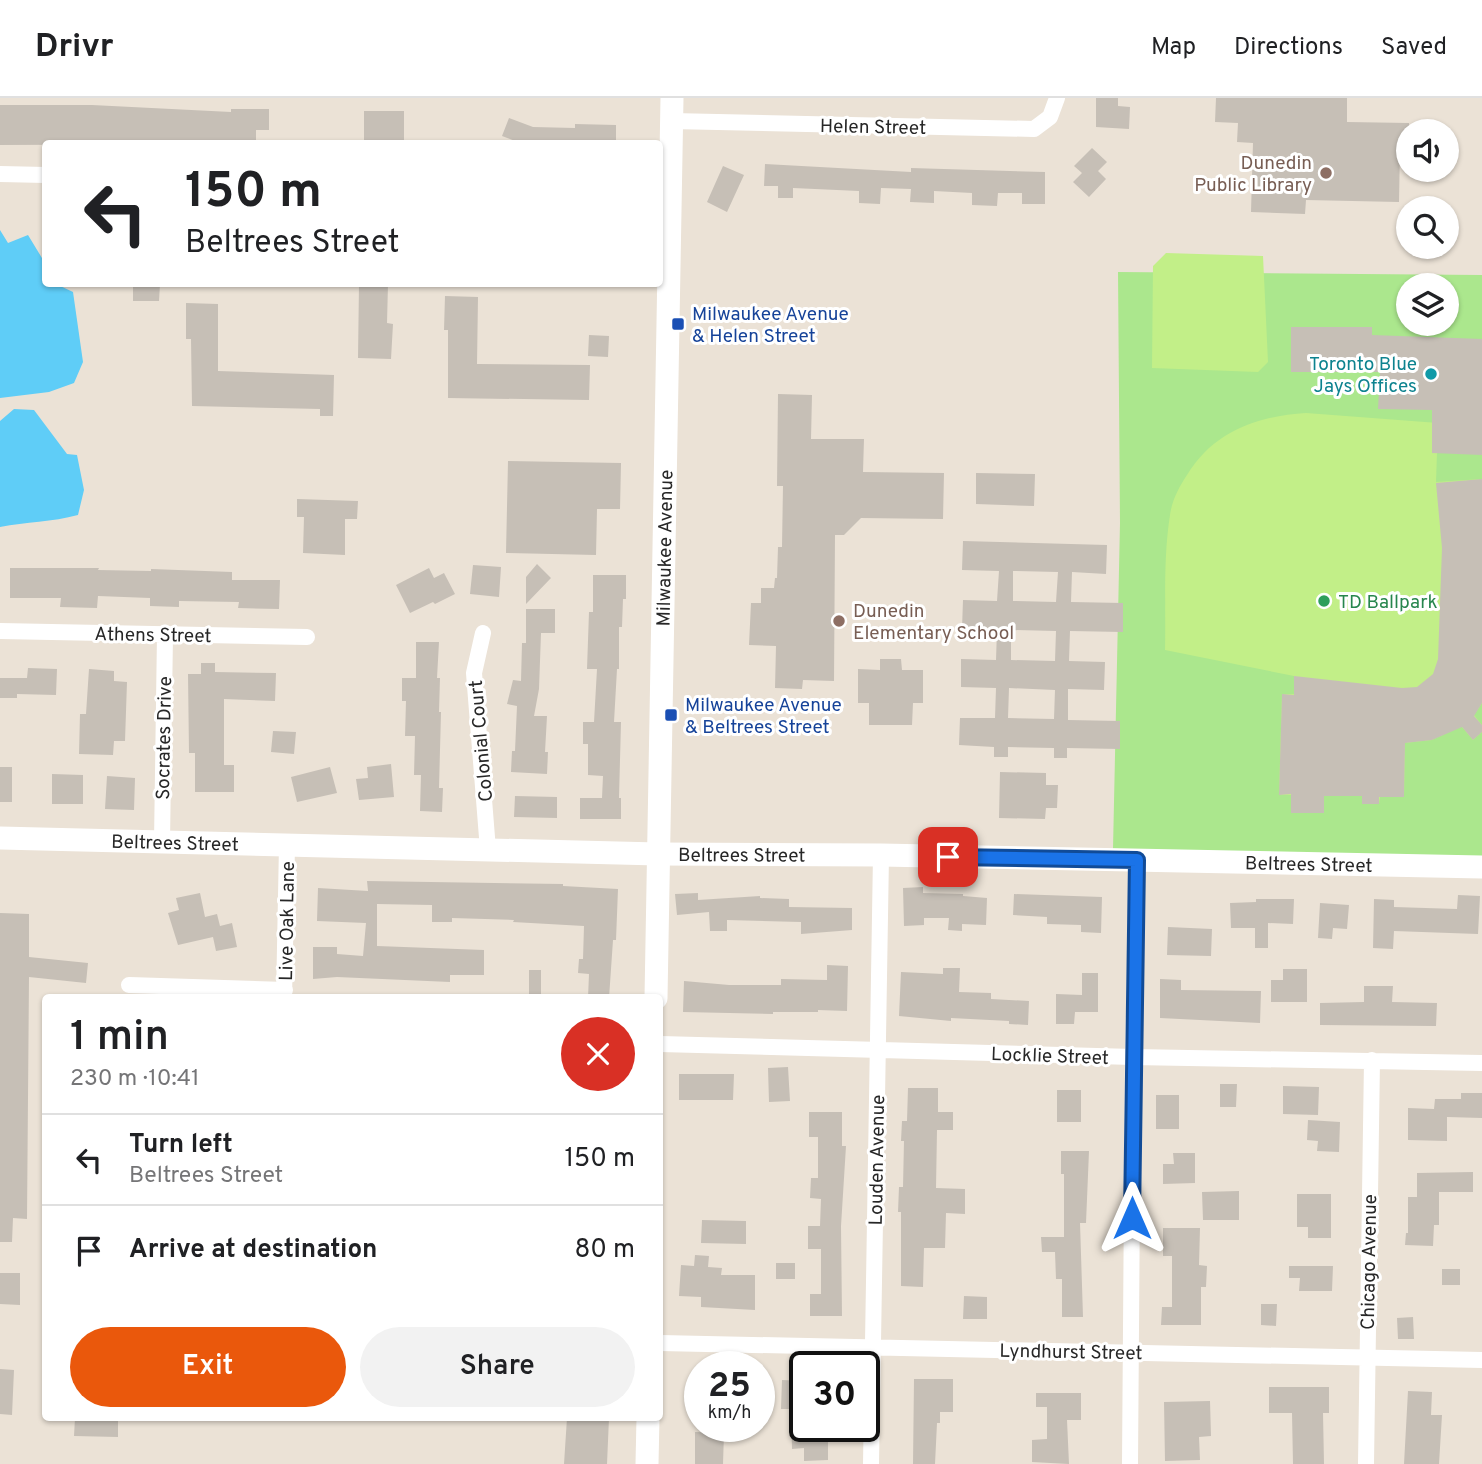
<!DOCTYPE html>
<meta charset="utf-8">
<style>
body{margin:0;font-family:Overpass,sans-serif;background:#f2f2f2;color:#202124;height:100vh;display:flex;flex-direction:column;font-size:26px;white-space:nowrap}
*{box-sizing:border-box;margin:0}
p{font-size:23px;color:#757577}
.icon{flex:none;width:38px;height:38px;fill:none;stroke:currentColor;stroke-width:2;stroke-linecap:round;stroke-linejoin:round}
.map{position:relative;flex:1;overflow:hidden}
.details{position:absolute;left:42px;top:896px;width:621px;height:427px;display:flex;flex-direction:column;background:#fff;border-radius:7px;box-shadow:0 2px 5px #0004}
.details>*{flex:none}
.hud{position:absolute;left:42px;top:42px;width:621px;height:147px;border-radius:7px;box-shadow:0 2px 5px #0004;background:#fff;color:#202124;overflow:hidden}
.fabs{position:absolute;left:1396px;top:21px;display:grid;gap:14px}
.fabs a{display:grid;place-items:center;width:63px;height:63px;border-radius:50%;background:#fff;box-shadow:0 2px 5px #0004;font-size:35px}
.speed{position:absolute;left:684px;top:1253px;display:flex;gap:14px;font-size:35px;font-weight:700;text-align:center}
.speed>*{display:grid;place-content:center;width:91px;height:91px;border-radius:50%;background:#fff;box-shadow:0 2px 5px #0004;line-height:1}
.speed small{font-size:18px;font-weight:400}
.speed .limit{border:4px solid #111;border-radius:10px;background:#fff;color:#111}
.pin{position:absolute;display:grid;place-items:center;width:60px;height:60px;color:#fff;margin:-30px;border-radius:14px;box-shadow:0 4px 10px #0006}
.me{position:absolute;width:77px;margin:-38px;rotate:0deg;stroke-linejoin:round;filter:drop-shadow(0 0 5px #0008)}
.turn{display:flex;align-items:center;gap:24px;height:147px;padding:0 28px;font-size:32px}
.turn .icon{width:91px;height:91px;stroke-width:2.5}
.turn b{display:block;font-size:49px;line-height:60px}
.round{display:grid;place-items:center;flex:none;width:74px;height:74px;border-radius:37px;background:#f2f2f2}
.summary{display:flex;align-items:center;justify-content:space-between;height:119px;padding:0 28px}
h1{font-size:42px;font-weight:600;line-height:52px}
.cta{display:flex;gap:14px;margin-top:auto;padding:14px 28px}
.cta a{flex:1;height:80px;border-radius:42px;background:#ea580c;color:#fff;font-size:28px;font-weight:600;line-height:80px;text-align:center}
.cta a+a{background:#f2f2f2;color:#202124}
ul{padding:0;list-style:none}
li{display:flex;align-items:center;gap:21px;height:91px;padding:0 28px;border-top:2px solid #e0e0e0}
li div{flex:1}
li b{display:block;font-size:26px}
li em{font-style:normal}
header{display:flex;align-items:center;gap:42px;box-sizing:border-box;height:98px;padding:0 35px;background:#fff;border-bottom:2px solid #e0e0e0}
header strong{font-size:33px}
nav{display:flex;gap:38px;margin-inline-start:auto;font-size:24px}
.map>svg:first-child{display:block}
.green{fill:#abe78d;fill-rule:evenodd}
.pitch{fill:#c2ef88}
.water{fill:#5fcdf7}
.building{fill:#c6bfb6;fill-rule:evenodd}
.lines{fill:none;stroke-linecap:round;stroke-linejoin:round}
.street{stroke:#fff;stroke-width:16}
.secondary{stroke:#fff;stroke-width:23}
.route-casing{stroke:#114b97;stroke-width:18}
.route{stroke:#1a73e8;stroke-width:12}
.education-dot{fill:#8d6e63;stroke:#fff;stroke-width:2.5}
.transit-dot{fill:#1a4fb4;stroke:#fff;stroke-width:2.5}
.culture-dot{fill:#0f9aa8;stroke:#fff;stroke-width:2.5}
.leisure-dot{fill:#2e9e5b;stroke:#fff;stroke-width:2.5}
.labels{text-anchor:middle;stroke-width:6;stroke-linejoin:round;paint-order:stroke}
.street-label{font-size:19px;fill:#272727;stroke:#fff}
.education-label{font-size:19px;fill:#785e54;stroke:#fff;text-anchor:end}
.transit-label{font-size:19px;fill:#164399;stroke:#fff;text-anchor:start}
.culture-label{font-size:19px;fill:#0d838f;stroke:#fff;text-anchor:end}
.leisure-label{font-size:19px;fill:#27864d;stroke:#fff;text-anchor:start}
</style>
<header>
<strong>Drivr</strong>
<nav><a>Map</a><a>Directions</a><a>Saved</a></nav>
</header>
<div class="map">
<svg width="1482" height="1366" viewBox="0 0 1482 1366">
<rect width="100%" height="100%" fill="#ebe2d6"/>
<path class="green" d="M1118,174L1482,177V759L1113,751L1120,425ZM1409,187H1447V226H1409Z"/>
<path class="pitch" d="M1166,155L1263,158L1268,264L1258,274L1152,270L1153,168Z
M1306,315L1438,325L1436,384L1482,381V605L1474,617L1482,627V634L1473,642L1461,628L1432,642L1405,645L1404,699H1380L1379,706H1362V698H1324V715H1291V697H1279L1282,596H1294V578L1165,552C1166,508 1163,461 1170,417C1172,402 1179,389 1187,377C1214,333 1257,318 1306,315Z"/>
<path class="water" d="M0,132L8,145L28,137L45,165L46,186H56L73,194L83,264L74,285L49,294L0,300Z
M14,311L34,312L67,356L77,357L84,392L78,417C52,424 26,424 0,429V323Z"/>
<path class="building" d="M1096,0H1118V8L1130,9L1129,31L1096,29Z
M1216,0H1347V24L1409,25V49L1400,48L1399,104L1306,102L1305,116L1251,114L1253,45L1237,44L1238,25L1215,24Z
M0,7H92L231,14V11H269V32H256V43H244V46L0,47Z
M364,13H404V46H364Z
M509,20L533,29L575,30V26L616,27V46H523L502,38Z
M1092,50L1107,64L1098,73L1106,81L1089,99L1073,84L1082,75L1074,68Z
M765,66L911,74V70L1045,74V106H1022V95H998L997,108L972,107V95L934,93V105L910,104L911,91L881,90L880,106L859,105V93L793,90V100H778V88H764Z
M723,68L744,77L727,114L707,104Z
M133,186H160L159,203H133Z
M359,186H388L387,225L393,226L391,261L358,260Z
M445,198L478,199L477,266L590,267L589,302L448,300V232H444Z
M186,205L218,206V273L334,277L333,318H320V311L192,308L191,241H186Z
M1291,229H1372V237L1482,241V357L1432,355V312L1378,311L1380,274H1291Z
M589,237L609,238L608,259L588,258Z
M778,296L812,297L811,341H864L863,374L944,375L943,421L861,420L844,437H835L834,583L803,582L802,591L775,590L776,548L749,547L751,505H761V490H774L775,480H777L778,449H782L783,388H777Z
M508,363L621,365L620,411H597L596,457L506,455Z
M976,375L1035,376L1034,408L976,406Z
M1482,381V605L1474,618L1482,627V634L1473,642L1462,629L1432,642L1405,645L1404,699H1379V706H1362V698H1324V715H1291V696L1279,697L1282,596L1294,597V578L1402,590L1417,589L1433,576L1438,561L1442,450L1436,385Z
M297,401L358,403L357,421H345V457L303,455L304,419H297Z
M963,443L1107,447L1106,476L1072,474L1071,504L1123,505V534L1070,533L1069,563L1105,564L1104,592L1068,591V622L1120,623V651L1067,650V660H1054V650L1008,649V659H994V649L959,647L960,620H995L996,590L961,589V561L996,562L997,532L962,531L963,502L997,503L999,473L962,472ZM1013,473L1058,474L1056,504L1013,503ZM1011,532L1056,533L1055,563L1011,562ZM1009,590L1055,592L1054,621L1008,620Z
M537,466L551,480L526,506V479Z
M473,467L501,469L499,499L470,496Z
M10,470H99L98,472L151,473V471L232,474V482H280L279,511L238,510L239,504L179,503V509L150,508V500L98,498L97,510L60,509L61,500H10Z
M429,470L434,480L444,475L455,496L435,506L433,504L410,515L396,487Z
M593,477H626V501H623L622,529H619V571H617L614,624H621L619,700H621V721H580V700H602L603,678L588,677V646H583V624H594L597,571H587L589,514H593Z
M526,511H555V535H541L539,591L534,618H547L545,654H548L547,676L511,674L512,653H515L517,608L507,606L513,582L521,583L522,545H526Z
M416,544H439L437,580H440L439,614H441L439,690H443L442,714L420,713L421,677H414L415,638H405L406,603H402V580H416Z
M880,561H901L902,572H923V605H913L912,627H869V605H858V571L880,572Z
M201,565H215V574L276,575L275,603L224,601V667H234V694H195V655H189L188,576H201Z
M28,570L57,571L56,597L17,596V600H0V580H27Z
M89,571L114,573V583L127,584L125,643H114L113,657L79,656L80,616H86Z
M273,633L296,634L294,656L271,654Z
M391,666L394,699L359,702L356,681L368,680L367,669Z
M0,669H12V704H0Z
M330,669L337,695L297,704L291,679Z
M1000,674L1046,675V687H1058L1057,710H1046L1045,721L999,720Z
M52,676L83,677V706H52Z
M107,678L135,680L134,712L105,711Z
M515,698L557,699V720L514,719Z
M367,783L563,786V788L618,791L616,842H613L609,900H588L589,876L578,875L579,861H583L584,828L513,824L514,822L452,820V824H432V807L377,806V848L484,852V877H450V884L337,879L313,881V849H337V856L363,858L366,825L317,823L318,790L368,793Z
M923,789V795L963,796V798L987,800L986,827L962,826V833L948,832L949,820H924V827L904,828L903,790Z
M200,795L205,819L217,816L220,828L232,825L237,849L216,853L213,839L178,847L168,815L179,812L176,800Z
M698,795V802L760,798V800L789,801V809L852,810V832L801,836V824L727,822V833H710L709,814L677,817L675,796Z
M1014,796L1102,799L1101,835L1081,834V827L1047,826V819L1013,817Z
M1458,797L1480,798L1478,836L1394,833L1393,851L1373,850L1374,801L1394,802V809L1457,811Z
M1256,801H1294L1293,826L1268,825V850H1255V830H1231L1230,805L1256,804Z
M1320,805L1349,807L1347,831L1333,830L1332,841L1318,840Z
M0,815L29,816V859L88,865L86,885L29,879L27,1121L13,1120L12,1144H0Z
M1168,829L1212,831L1211,858L1167,857Z
M827,867L848,868L847,913L818,912V914H773V916L683,914L684,883L729,887H781V881L827,882Z
M943,870H960L959,894L991,895V901L1029,903L1028,927L1009,926V923L951,920V923L899,918L901,874L943,876Z
M1283,871H1307V904H1271V882H1283Z
M529,872H541V900H529Z
M1082,875H1098V914H1075L1074,926H1056V896L1082,897Z
M1160,881L1181,882V892L1261,893L1260,925L1160,920Z
M1364,888H1393L1392,904L1437,905L1436,928L1320,927V905L1364,904Z
M788,969L790,1003L769,1004L768,970Z
M679,976H734L733,1002H679Z
M1220,986H1237L1236,1009H1220Z
M1283,988L1319,989L1318,1017L1283,1016Z
M908,990H938V1014H953V1032H937L936,1090L965,1091V1116L946,1115L945,1150H924L923,1189L901,1188V1114H898L899,1089H903L904,1043H901L902,1023H907Z
M1057,992H1081V1024H1057Z
M1461,995H1482V1020L1447,1019V1043L1408,1042V1010L1434,1011L1435,1001H1461Z
M1156,997H1179V1031H1156Z
M809,1014H842V1048H846L841,1128L842,1218H810V1196H821V1151H808V1128H820L821,1101L810,1100L811,1080H818V1039H809Z
M1308,1022L1340,1024L1339,1054L1317,1053L1318,1043L1307,1042Z
M1061,1053H1089L1086,1125H1080L1083,1219H1062V1181H1056L1055,1154H1042L1041,1139H1064V1076H1061Z
M1173,1055H1195V1085L1163,1086V1066H1174Z
M1473,1074V1094H1439V1127H1434L1433,1148L1405,1147L1406,1135H1408V1099H1417V1075Z
M1239,1093V1122H1203L1202,1094Z
M1297,1096H1331V1140H1308V1129H1297Z
M702,1122L746,1123V1146L701,1145Z
M1163,1130H1200L1199,1167L1207,1168L1206,1189H1201V1227H1161L1162,1209H1172V1158H1163Z
M695,1157L709,1158L708,1169L722,1170L721,1177H755V1212L701,1209V1199L679,1198L681,1167L694,1168Z
M776,1165H795V1181H776Z
M1289,1168H1333L1332,1193H1299L1300,1180H1289Z
M1442,1171H1460V1187H1442Z
M0,1175H20V1207L0,1206Z
M964,1198L987,1199V1221H963Z
M1261,1206H1277L1276,1228L1261,1227Z
M1413,1219L1414,1241H1398L1397,1220Z
M0,1271L14,1272L12,1317L0,1316Z
M914,1281H953V1314H940V1325H937L935,1366H913Z
M782,1282L805,1283V1328H828V1362L804,1363V1350L792,1351L791,1311H781Z
M1269,1289H1329V1315H1323L1324,1366H1293L1292,1315H1269Z
M1408,1293L1432,1294L1431,1317H1442L1439,1366H1404Z
M1036,1295H1081V1322H1067L1069,1366L1032,1364V1342L1047,1341V1309H1036Z
M1210,1303L1211,1338L1199,1339L1200,1362L1165,1363L1164,1304Z
M75,1320H118V1339L74,1338Z
M567,1320H609L607,1366H564Z
M695,1334L724,1335L723,1366H695Z"/>
<g class="lines">
<path class="street" d="M671,23L1034,31L1050,19L1057,0
M0,76L46,77
M0,533L307,539
M483,535L474,575L488,752
M162,744L165,536
M129,887L285,892
M284,900L287,747
M660,946L1133,959L1482,965
M660,1245L1482,1262
M871,1366L881,757
M1130,1366L1133,959L1137,762
M1366,1366L1372,962"/>
<g class="secondary">
<path id="s1" d="M0,740L658,756L881,757L1482,769"/>
<path id="s2" d="M656,900L672,0"/>
<path d="M647,1366L648,1320"/>
</g>
</g>
<g class="lines">
<defs>
<path id="route" d="M948,759L1137,762L1132,1120"/>
</defs>
<use href="#route" class="route-casing"/>
<use href="#route" class="route"/>
</g>
<g class="education-dot">
<circle cx="1326" cy="75" r="7"/>
<circle cx="839" cy="523" r="7"/>
</g>
<g class="transit-dot">
<rect x="671" y="219" width="14" height="14" rx="3.5"/>
<rect x="664" y="610" width="14" height="14" rx="3.5"/>
</g>
<circle class="culture-dot" cx="1431" cy="276" r="7"/>
<circle class="leisure-dot" cx="1324" cy="503" r="7"/>
<g class="labels">
<g class="street-label">
<text transform="translate(873 28) rotate(1)" y="7">Helen Street</text>
<text dy="7" stroke="none"><textPath href="#s2" startOffset="450">Milwaukee Avenue</textPath></text>
<text transform="translate(153 536) rotate(1)" y="7">Athens Street</text>
<text transform="translate(163 640) rotate(-89)" y="7">Socrates Drive</text>
<text transform="translate(480 643) rotate(-95)" y="7">Colonial Court</text>
<text dy="7" stroke="none"><textPath href="#s1" startOffset="175">Beltrees Street</textPath></text>
<text dy="7" stroke="none"><textPath href="#s1" startOffset="742">Beltrees Street</textPath></text>
<text dy="7" stroke="none"><textPath href="#s1" startOffset="1309">Beltrees Street</textPath></text>
<text transform="translate(286 823) rotate(-89)" y="7">Live Oak Lane</text>
<text transform="translate(1050 957) rotate(2)" y="7">Locklie Street</text>
<text transform="translate(876 1062) rotate(-89)" y="7">Louden Avenue</text>
<text transform="translate(1368 1164) rotate(-89)" y="7">Chicago Avenue</text>
<text transform="translate(1071 1253) rotate(1)" y="7">Lyndhurst Street</text>
</g>
<g class="education-label">
<text x="1312" y="71">Dunedin<tspan x="1312" dy="22">Public Library</tspan></text>
<text x="853" y="519" text-anchor="start">Dunedin<tspan x="853" dy="22">Elementary School</tspan></text>
</g>
<g class="transit-label">
<text x="692" y="222">Milwaukee Avenue<tspan x="692" dy="22">&amp; Helen Street</tspan></text>
<text x="685" y="613">Milwaukee Avenue<tspan x="685" dy="22">&amp; Beltrees Street</tspan></text>
</g>
<g class="culture-label">
<text x="1417" y="272">Toronto Blue<tspan x="1417" dy="22">Jays Offices</tspan></text>
</g>
<g class="leisure-label">
<text x="1338" y="510">TD Ballpark</text>
</g>
</g>
</svg>
<div class="fabs">
<a><svg class="icon" aria-label="sound" viewBox="0 0 24 24"><path d="M4 9h4l5-4v14l-5-4H4zM17 9q2 3 0 6"/></svg></a>
<a><svg class="icon" aria-label="search" viewBox="0 0 24 24"><circle cx="10" cy="10" r="6"/><path d="M15 15l6 6"/></svg></a>
<a><svg class="icon" aria-label="layers" viewBox="0 0 24 24"><path d="M12 4l9 5-9 5-9-5zM3 14l9 5 9-5"/></svg></a>
</div>
<div class="speed"><div>25<small>km/h</small></div><div class="limit">30</div></div>
<div class="pin" style="left:948px;top:759px;background:#d93025"><svg class="icon" aria-label="arrive" viewBox="0 0 24 24"><path d="M6 21V4h12l-3 4 3 4H6"/></svg></div>
<svg class="me" style="left:1132px;top:1120px" viewBox="-20 -20 40 40"><path d="M0-17L14 15 0 8-14 15z" fill="#1a73e8" stroke="#fff" stroke-width="4"/></svg>
<div class="hud">
<div class="turn"><svg class="icon" aria-label="left" viewBox="0 0 24 24"><path d="M17 20v-9H6M10 6l-5 5 5 5"/></svg><div><b>150 m</b>Beltrees Street</div></div>
</div>
<section class="details">
<div class="summary"><div><h1>1 min</h1><p>230 m · 10:41</p></div><a class="round" style="background:#d93025;color:#fff"><svg class="icon" aria-label="close" viewBox="0 0 24 24"><path d="M6 6l12 12M18 6L6 18"/></svg></a></div>
<ul>
<li><svg class="icon" aria-label="left" viewBox="0 0 24 24"><path d="M17 20v-9H6M10 6l-5 5 5 5"/></svg><div><b>Turn left</b><p>Beltrees Street</p></div><em>150 m</em></li>
<li><svg class="icon" aria-label="arrive" viewBox="0 0 24 24"><path d="M6 21V4h12l-3 4 3 4H6"/></svg><div><b>Arrive at destination</b></div><em>80 m</em></li>
</ul>
<div class="cta"><a>Exit</a><a>Share</a></div>
</section>
</div>
